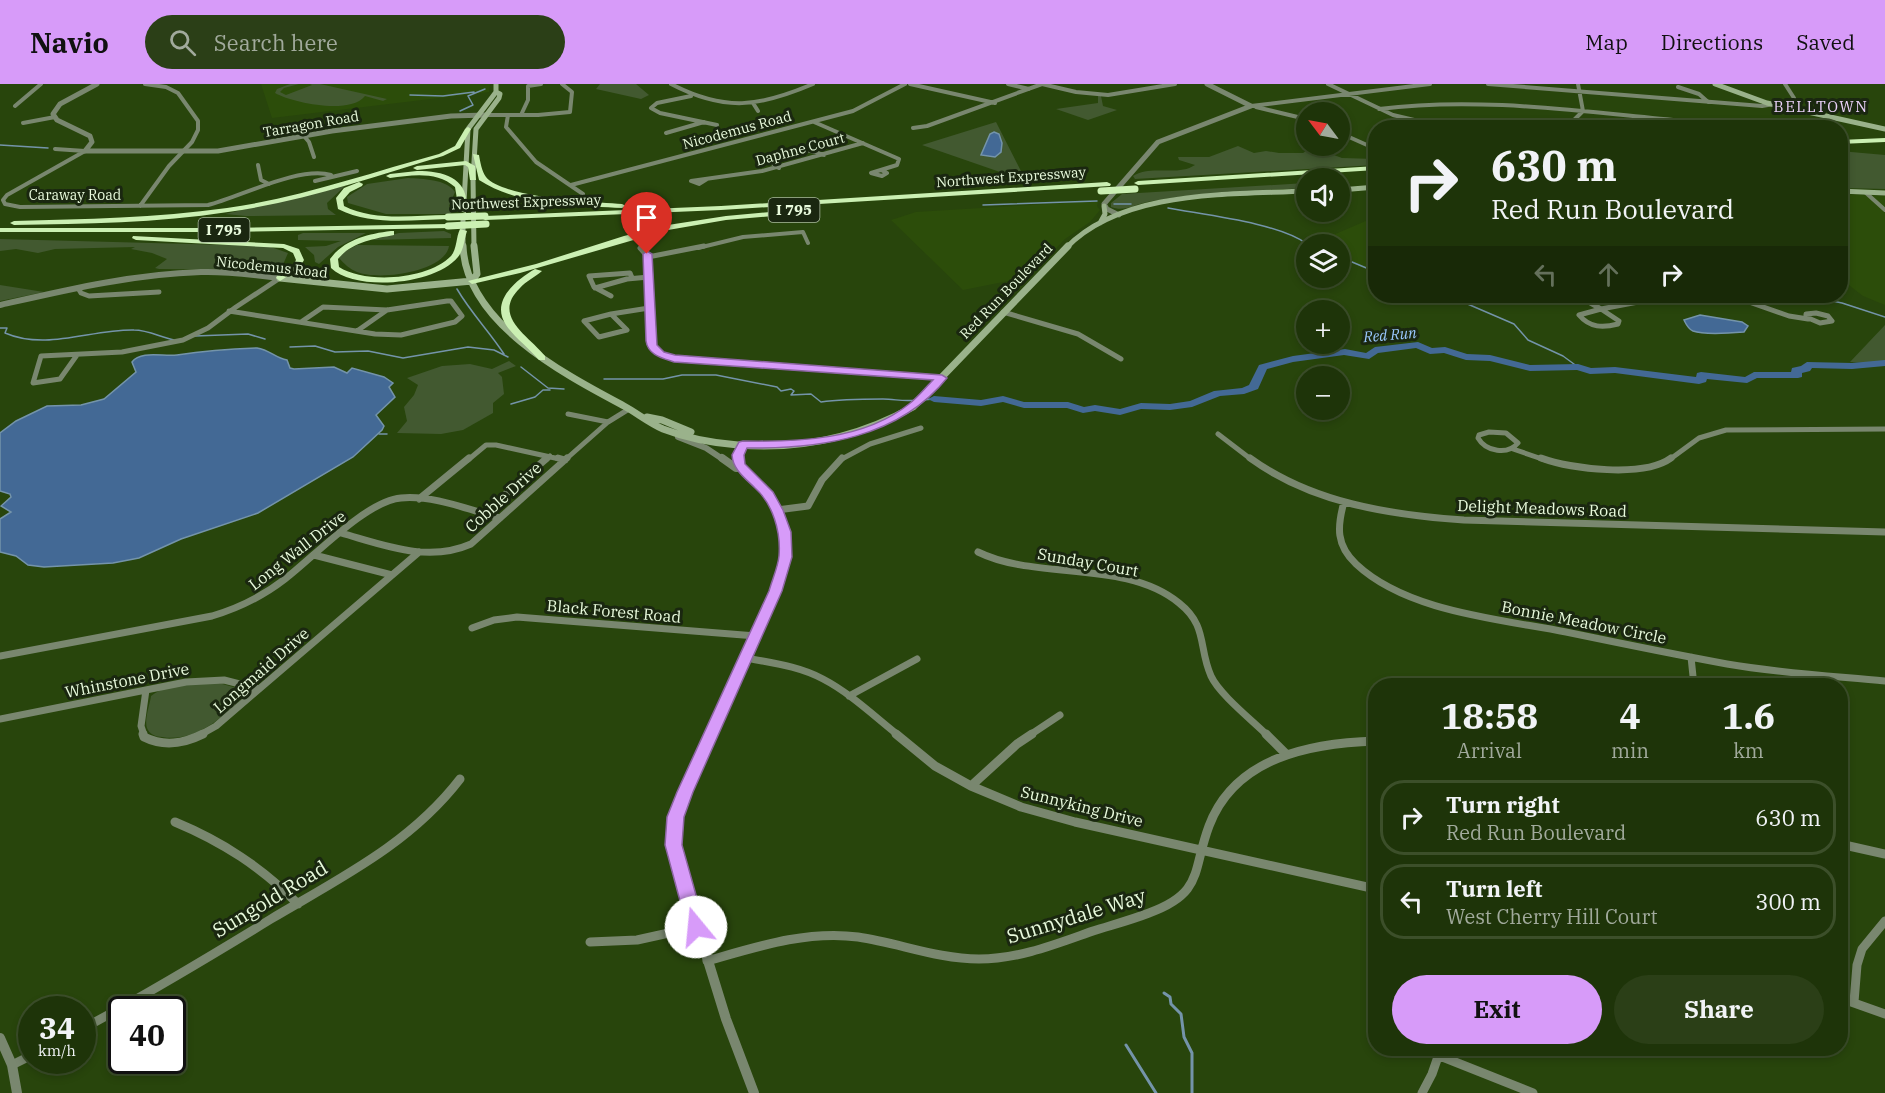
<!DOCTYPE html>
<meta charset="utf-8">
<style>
body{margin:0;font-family:"IBM Plex Serif",serif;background:#2b3f17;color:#f1f3f6;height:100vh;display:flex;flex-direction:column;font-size:22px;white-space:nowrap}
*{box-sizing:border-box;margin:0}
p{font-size:20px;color:#a1aa9c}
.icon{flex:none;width:33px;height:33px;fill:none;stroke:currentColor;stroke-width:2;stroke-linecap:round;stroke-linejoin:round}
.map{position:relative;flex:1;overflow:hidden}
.drawer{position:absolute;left:1368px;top:594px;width:480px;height:378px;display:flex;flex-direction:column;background:#1e3409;border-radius:24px;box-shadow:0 3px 9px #0003,0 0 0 2px #3c4f2a}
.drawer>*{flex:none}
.top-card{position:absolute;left:1368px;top:36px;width:480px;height:183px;border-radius:24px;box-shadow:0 3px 9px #0003,0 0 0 2px #3c4f2a;background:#1e3409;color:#f1f3f6;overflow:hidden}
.needle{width:39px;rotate:302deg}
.tools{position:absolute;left:1296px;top:18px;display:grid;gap:12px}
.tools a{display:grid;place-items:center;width:54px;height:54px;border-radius:50%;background:#1e3409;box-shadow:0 3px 9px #0003,0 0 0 2px #3c4f2a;font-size:30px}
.speed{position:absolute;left:18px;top:912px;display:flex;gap:12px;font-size:30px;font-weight:700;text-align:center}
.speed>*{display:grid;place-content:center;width:78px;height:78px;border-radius:50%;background:#1e3409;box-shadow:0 3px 9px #0003,0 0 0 2px #3c4f2a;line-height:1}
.speed small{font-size:15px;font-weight:400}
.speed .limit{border:3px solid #111;border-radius:9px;background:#fff;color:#111}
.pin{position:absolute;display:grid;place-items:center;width:51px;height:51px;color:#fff;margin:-62px -26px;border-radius:50% 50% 50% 0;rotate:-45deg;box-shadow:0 0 6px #0007}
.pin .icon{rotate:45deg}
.me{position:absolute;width:66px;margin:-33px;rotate:343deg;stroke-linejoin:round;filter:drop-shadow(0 0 4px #0008)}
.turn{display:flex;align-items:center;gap:21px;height:126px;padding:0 24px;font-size:27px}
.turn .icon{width:78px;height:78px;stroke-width:2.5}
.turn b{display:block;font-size:42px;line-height:51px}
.lanes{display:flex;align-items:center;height:57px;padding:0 24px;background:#0003;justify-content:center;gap:30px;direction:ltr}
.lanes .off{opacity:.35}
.eta{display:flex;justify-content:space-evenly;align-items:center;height:102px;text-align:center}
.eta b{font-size:36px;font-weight:700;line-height:42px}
.primary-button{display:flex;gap:12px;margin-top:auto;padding:12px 24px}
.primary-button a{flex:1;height:69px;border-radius:36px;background:#d79bf9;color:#111;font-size:24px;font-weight:700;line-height:69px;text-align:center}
.primary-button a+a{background:#2b3f17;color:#f1f3f6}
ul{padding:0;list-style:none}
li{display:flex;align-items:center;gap:18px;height:75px;margin:0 12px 9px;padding:0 12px;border:3px solid #3c4f2a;border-radius:24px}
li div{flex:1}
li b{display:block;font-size:22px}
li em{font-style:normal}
header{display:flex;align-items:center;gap:36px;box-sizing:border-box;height:84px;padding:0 30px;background:#d79bf9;color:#111}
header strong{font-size:28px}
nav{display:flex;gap:33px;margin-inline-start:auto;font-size:21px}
.search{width:420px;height:54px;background:#2b3f17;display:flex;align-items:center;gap:15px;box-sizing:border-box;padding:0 21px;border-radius:33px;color:#a1aa9c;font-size:22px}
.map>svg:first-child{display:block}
.built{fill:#2c4d0a}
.green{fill:#425930}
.water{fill:#436995;stroke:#7494aa;stroke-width:1.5}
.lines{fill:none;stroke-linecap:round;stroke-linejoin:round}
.stream-far1{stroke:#7494aa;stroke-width:1.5}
.stream{stroke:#7494aa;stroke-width:3}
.river{fill:#436995;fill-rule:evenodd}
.minor-far3{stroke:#79876f;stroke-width:4}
.minor-far2{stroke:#79876f;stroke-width:5}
.minor-far1{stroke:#79876f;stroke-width:7}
.minor{stroke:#79876f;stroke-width:9}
.tertiary-far3{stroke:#79876f;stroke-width:5}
.tertiary-far2{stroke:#79876f;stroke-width:6}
.tertiary-far1{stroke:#79876f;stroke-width:8}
.tertiary{stroke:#79876f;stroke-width:10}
.secondary-far1{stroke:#9ab28b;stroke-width:5}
.secondary{stroke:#9ab28b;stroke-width:7}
.motorway{fill:#cbf0b3;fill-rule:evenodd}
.motorway-bridge{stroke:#cbf0b3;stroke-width:7}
.route{fill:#d79bf9;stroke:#8c65a2;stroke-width:1.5}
.labels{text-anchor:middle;stroke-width:6;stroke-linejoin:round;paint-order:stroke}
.far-street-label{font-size:14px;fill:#e8fadc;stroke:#1a2710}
.far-neighbourhood-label{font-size:15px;letter-spacing:1.5px;fill:#ebd2fa;stroke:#1a2710}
.shield{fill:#1a2710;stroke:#aabb9f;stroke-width:1.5}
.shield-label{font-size:15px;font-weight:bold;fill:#e8fadc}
.far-water-label{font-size:15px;font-style:italic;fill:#99c7fd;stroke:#1a2710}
.street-label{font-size:16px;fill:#e8fadc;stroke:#1a2710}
.near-street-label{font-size:20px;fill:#e8fadc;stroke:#1a2710}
</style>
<header>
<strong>Navio</strong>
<div class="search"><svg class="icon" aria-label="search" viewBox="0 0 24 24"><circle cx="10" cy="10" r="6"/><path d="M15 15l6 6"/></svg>Search here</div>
<nav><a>Map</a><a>Directions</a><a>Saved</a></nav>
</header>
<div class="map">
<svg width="1885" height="1009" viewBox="0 0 1885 1009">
<rect width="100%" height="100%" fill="#28450c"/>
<path class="built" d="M261,0H490V1L489,8L272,34Z
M1841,110L1885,112V221L1863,212L1841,195Z
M1080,118H1098L1097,122L1100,126L1090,138L1065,155L1028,193L963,206L891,136L916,128Z
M1375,133V182L1367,185L1340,174V160H1312Z"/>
<path class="green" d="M290,0H299L284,4L280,8L286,11L312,1L310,0H320L387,15L383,17L365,12C350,31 293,19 275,9L277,5Z
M600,0H636L649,11L641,15L596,5Z
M1098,12H1101L1103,22L1117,26L1088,36L1056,25L1098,19Z
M1773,34L1815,39L1827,43H1719L1767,40Z
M996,38L1026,97L922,61Z
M1238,62L1254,69L1266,67L1279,69H1303L1312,63L1342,74L1375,75V81L1135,95L1133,92C1151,80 1177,93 1195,81L1179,76L1178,73H1209Z
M1840,67L1885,71V105L1841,104Z
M408,94C422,95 447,95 455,108L449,122L453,126L450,130H386L348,119L347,113L367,100Z
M1306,99V104C1253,107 1199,108 1147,118C1134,121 1124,128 1111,123V119L1122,110Z
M345,102L327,119L328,125L336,131L246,132L225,130Z
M444,147L451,150V154L371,156L399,149Z
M303,149H366L338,163L319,180L315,178L314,171L305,163L326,162L341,157L298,156V151Z
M0,155L268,162L288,169L282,183L265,186L159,185L155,184L167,175L152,169L131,165L135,163L55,165L38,169L16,165L0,167Z
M357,161L449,162C445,188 379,197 357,188C350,185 344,180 339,174L342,169Z
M0,201L44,208L0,217Z
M1885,241V280L1850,278Z
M509,277L516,282L498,289L502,293L504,310L493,319V329L463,346L441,350L397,349L407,337L404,323L414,311L418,301L407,294L442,282L470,280L492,285Z
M215,598L244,606L246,610C225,632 195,659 162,653C156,653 149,650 147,644C144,636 150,620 151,612C167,599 196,600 215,598Z"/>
<path class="water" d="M994,48L999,50L1002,59L1001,68L995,73L981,71L990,50Z
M1700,231L1742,238L1748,242L1744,248C1732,249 1704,251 1693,247C1688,245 1686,240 1684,236Z
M257,264C270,266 275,274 287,276L290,284L294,285L334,283L347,289L352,284L384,293L393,299L389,303L395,313L376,331L384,342L382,346L353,373L258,429L181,455L139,474L113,479L44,483L28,481L16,472L0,468V435L11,428L1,422L11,413L10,410L0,407V349L16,337L47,322L81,321L104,315L136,288L132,278C141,266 164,273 177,271C204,267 230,265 257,264Z"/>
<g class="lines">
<path class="stream-far1" d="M410,11L443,12L474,8
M460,27L473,21L468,12L485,5
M0,61L48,64
M1114,120H1131
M983,121L1097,117
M1168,124C1205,131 1279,139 1307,160
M1340,173L1376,188
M457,205C471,229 489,247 504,270
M1449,212L1514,240L1528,256L1563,272L1578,283
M1808,212L1842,219L1885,233
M0,244H7L5,249C47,267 91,245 134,246C148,246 160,253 174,256
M195,252L248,250L265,255
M290,263L315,262L335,268L368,267L403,274L468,263L494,266L508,273
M521,283L548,304L564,305
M604,295H663L682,291H716L777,303L781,307L791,305L794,307L791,311L811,310L821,318C841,315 862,315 883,315C895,315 904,318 916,316
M922,316L934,315
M511,320L535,313L543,306H550
M379,350H387"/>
<path class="stream" d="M1164,909L1170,913L1171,920L1181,930L1184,953L1192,969V1009
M1126,961L1156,1009"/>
<path class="river" d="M1418,258L1432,264L1445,263L1467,270L1490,271L1530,281L1578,280L1591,284L1615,283L1696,293L1697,289L1701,288L1745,293L1754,288H1791L1792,284L1801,282L1807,278L1852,279L1885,276V282L1852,285L1812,284L1810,287L1802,289V293L1798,294H1757L1747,299L1707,295L1706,298L1699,300L1615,289L1590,290L1577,286L1530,287L1490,277L1466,276L1444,269L1430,270L1416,264L1378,269L1369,275L1344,271L1293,278L1267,285L1258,305L1244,310L1220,312L1192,323L1170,326L1141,325L1120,331L1095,327L1083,329L1067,324H1024L1003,318L981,322L934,318L928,315L934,312L981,316L1003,312L1024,318H1068L1084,323L1095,321L1120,325L1141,319L1170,320L1190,317L1214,307L1242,304L1249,301L1259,281L1293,272L1345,265L1366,269L1375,263Z"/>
<path class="minor-far3" d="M671,0C725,28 759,23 813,0
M910,0L995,19
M1008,0L1029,5
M1042,0L1076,8L1108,11L1175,0
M1328,0L1393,31L1448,44
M1488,0L1762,22L1793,17L1794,14L1785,0
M1678,3L1699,10L1708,18
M691,12L657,19L651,24L660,29L717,41
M753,19L758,27
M15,22L41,0
M1251,22L1430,0
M1256,23L1306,35
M1379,25C1480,12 1583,28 1684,37
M486,31H538L570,28L572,8L562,0
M508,31L506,43L536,78L583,110
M521,31L528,16V2L541,0
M814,38L899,75L897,81L871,89L882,92L887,89L883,87
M23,39L55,33
M913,44L927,42L1042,0
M1556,44L1573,37L1583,27L1578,0
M666,49L704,38
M1340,49L1376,65
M304,52L309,58L314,73
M55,65L85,67
M85,67L7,111L3,116L5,120L20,123L208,121C242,112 299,82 331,91
M258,81L261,96L269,100
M779,84L769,77C783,62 806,64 824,71
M707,95L699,100L691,97L762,87L863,59
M315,97L357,87
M571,101L853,27L905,0
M1865,108L1885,126
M140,122L169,82L192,58L198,46V37L178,9L166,3L145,0
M698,164L743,153L803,148L808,159"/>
<path class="minor-far2" d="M640,164L648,173L652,262L661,271L674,274L942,294
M648,173L704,162
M78,204L81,209L89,212L159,208
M595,204L627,195L649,193
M611,212L594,203L589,192L630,189L632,194
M1578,212L1601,225
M1732,212L1789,232L1808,235
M1601,225L1619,237L1618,240C1603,244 1590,244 1579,231Z
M1601,225L1670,212
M229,227L375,250L401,251L455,238L462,232L451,217H447L387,226L323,223L301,238
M1003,228L1078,250L1121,275
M1816,229L1828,232L1832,237L1820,239L1806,233V230Z
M611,230L627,246L599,253L584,237Z
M611,230L649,224
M357,247L387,226
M77,271L60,295L33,299L41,272L122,268L183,256L208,244L236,223L280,194
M568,330L608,338
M1489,348L1506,349L1518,359C1508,371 1486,368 1478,354L1479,351Z
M1218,350L1252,376
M1513,365L1545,376
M468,376L486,361H496L564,376
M546,376L550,372
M565,376L608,338L629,325
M840,376L870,360L921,344
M1669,376L1699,354L1726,346L1885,345"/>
<path class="minor-far1" d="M558,374L565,376
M1250,374C1312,419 1390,431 1464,436L1885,448
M1541,374C1571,385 1644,394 1671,374
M419,415L469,374
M1344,418C1337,443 1336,461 1356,480C1407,528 1500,535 1566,548C1619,559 1673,570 1727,580C1779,589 1832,592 1885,597
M777,426L808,422L822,396L842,374
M483,430L547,374
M341,449C384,461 428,479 471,460L567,374
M978,468C1037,497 1125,475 1179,519C1208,542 1198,563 1211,592C1219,610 1253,637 1267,651
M314,471L392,491
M472,544L494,536L517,533L756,552
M0,572L212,532C239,524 263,512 285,495C314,473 366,417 401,414C434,411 469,426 500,434
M1691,573L1694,602
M746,574C772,579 799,582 823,595C850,609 874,632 898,651
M849,612L917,575
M0,635L186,598L224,596L259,605
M144,651L141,642L146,606
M200,651L216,642L419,468
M1030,651L1060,631"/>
<path class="minor" d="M143,650L144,653C164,663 183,660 203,650
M896,650L935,682L971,702L1021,723L1075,738L1376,805
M1266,650L1286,670
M971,702L1017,660L1032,650
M175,738C223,758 261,783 298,820
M1840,760L1885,770
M590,858L637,856L696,843
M707,877C756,863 807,846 858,853C899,859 938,875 979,875C1019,875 1056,860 1093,847C1112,841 1131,836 1149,829C1204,809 1192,787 1209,742C1235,673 1311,659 1376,657
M1840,914L1885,930
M1854,918L1857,881L1862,865L1885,837
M82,945C146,911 209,873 271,835C340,794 410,760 460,695
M1440,972L1533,1009
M12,981L32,971
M1422,1009L1432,990L1441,964"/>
<path class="tertiary-far3" d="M1207,0L1251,22
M85,67H218L332,47L451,32L486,31
M85,67L92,58L90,52L57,36L53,30L60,20L97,0
M1119,131L1107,125L1104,120L1158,58L1251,22"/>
<path class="tertiary-far2" d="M0,221C66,206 133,190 201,188C228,187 254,191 280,194
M678,353L706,364L724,376
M737,376L743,360"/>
<path class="tertiary-far1" d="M722,374L736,384H741
M711,651L776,507L785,469L783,443L774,419L763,403L739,381L737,374"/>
<path class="tertiary" d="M711,650L685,708L674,743L676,773L726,935L754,1009
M0,954L12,981L17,1009"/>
<path class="secondary-far1" d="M1715,0L1767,19L1885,45
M1340,106L1376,103
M1840,107L1885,109
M464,118L468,45L496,8
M1100,139L1105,130L1104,122
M463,164V132
M474,164L473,94L476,45L499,14L500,10L496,8V0
M1066,164C1123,105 1231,111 1306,107"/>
<path class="secondary" d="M463,162C466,239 564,290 624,322C637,329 649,339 663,345C686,354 713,359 738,361C800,366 859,353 913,323L1068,162
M280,194L387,205L472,197
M472,197L477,190L474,162
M647,333L662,336L691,348"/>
<path class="motorway" d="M468,43L471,45L460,64L443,72C373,93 301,118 228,128C157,139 85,140 14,141L10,139L14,137C85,135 156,134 227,124C299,114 369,89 439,70L455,62L465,45Z
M1885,54V58L1840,60V56Z
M473,70L479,71C480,77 482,88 486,93C503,114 594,118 622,120L626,122L622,124C576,122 519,122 479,96Z
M466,77L475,82L476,96H470L468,83L465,81L417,86L413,84L417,82Z
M1376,82V86L1138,101L1134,99L1138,97Z
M417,87C446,87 471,95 466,129L459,127L455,103C437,87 412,91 390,94L386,92L390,90Z
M359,98L363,100L362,102L350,108L343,116L344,122C376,138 414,131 448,131L452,133L448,135C411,136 372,142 338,125L336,114L344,104Z
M1107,98L1111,100L1110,102L721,126L485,136L481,134L485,132L721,122Z
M804,125H807V129L726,136L668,146L520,189L472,200L468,197L536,180L624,152L668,141L726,132Z
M448,140H451V144L226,148H0V144H226Z
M460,145L467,147C464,156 464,166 458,173C435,201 356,208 331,184L330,175C345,155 368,150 391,147H394V151C373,155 352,158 338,175L339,183C365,200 428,196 451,172C457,165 456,153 460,145Z
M133,152L284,160L299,165L304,176L299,185L280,197L276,194L277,192L293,181L296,176L293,169L283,164L136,156L132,154Z
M535,185L542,187C535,193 526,197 520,204C491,232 529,252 545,272V276H539C529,264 515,254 506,241C490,217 516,196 535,185Z"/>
<path class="motorway-bridge" d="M1101,107L1135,105
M448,133L485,132
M448,142L486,140"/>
</g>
<path class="route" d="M647,167L652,170L657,261L664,268L675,271L942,291L947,294C899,354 820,365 747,364L744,371L745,380L773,408L783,426L791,448L792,473L782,507L693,708L684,733L682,761L705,843L702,848L696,850L689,848L687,843L665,761L667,733L677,708L769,507C772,496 778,483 779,472C781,448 773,420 755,404C745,394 733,386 732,371L739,358L743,357C798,358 864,356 909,320C918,313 925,304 933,296L674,278C662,274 648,271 646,257L643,170Z"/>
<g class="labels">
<g class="far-street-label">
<text transform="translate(311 40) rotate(-10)" y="5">Tarragon Road</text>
<text transform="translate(737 46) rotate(-15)" y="5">Nicodemus Road</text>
<text transform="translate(800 65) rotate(-15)" y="5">Daphne Court</text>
<text transform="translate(1011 93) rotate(-4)" y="5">Northwest Expressway</text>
<text x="75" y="116">Caraway Road</text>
<text transform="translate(526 118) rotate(-2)" y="5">Northwest Expressway</text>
<text transform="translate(272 183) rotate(6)" y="5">Nicodemus Road</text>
<text transform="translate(1006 207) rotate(-46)" y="5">Red Run Boulevard</text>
</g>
<g class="far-neighbourhood-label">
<text x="1821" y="28">BELLTOWN</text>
</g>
<g class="shield">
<rect x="768.5" y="114" width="51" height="24" rx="4.5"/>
<rect x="198.5" y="134" width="51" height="24" rx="4.5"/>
</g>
<g class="shield-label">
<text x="794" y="131">I 795</text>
<text x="224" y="151">I 795</text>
</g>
<g class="far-water-label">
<text transform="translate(1390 251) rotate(-5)" y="5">Red Run</text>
</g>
<g class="street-label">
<text transform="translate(503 413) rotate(-42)" y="6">Cobble Drive</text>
<text transform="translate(1542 424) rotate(2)" y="6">Delight Meadows Road</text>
<text transform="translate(297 466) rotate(-38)" y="6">Long Wall Drive</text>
<text transform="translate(1088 478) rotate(10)" y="6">Sunday Court</text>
<text transform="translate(614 527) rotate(5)" y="6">Black Forest Road</text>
<text transform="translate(1584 538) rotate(11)" y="6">Bonnie Meadow Circle</text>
<text transform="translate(261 586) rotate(-41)" y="6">Longmaid Drive</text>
<text transform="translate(127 596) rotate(-11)" y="6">Whinstone Drive</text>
<text transform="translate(1082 722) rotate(14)" y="6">Sunnyking Drive</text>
</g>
<g class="near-street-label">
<text transform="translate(270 815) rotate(-31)" y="7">Sungold Road</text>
<text transform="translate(1076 832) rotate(-17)" y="7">Sunnydale Way</text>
</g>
</g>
</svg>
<div class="tools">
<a><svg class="needle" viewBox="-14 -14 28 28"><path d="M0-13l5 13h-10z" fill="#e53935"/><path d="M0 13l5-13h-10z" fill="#a1aa9c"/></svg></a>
<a><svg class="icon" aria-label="sound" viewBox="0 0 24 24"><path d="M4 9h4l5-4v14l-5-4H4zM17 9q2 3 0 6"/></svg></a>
<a><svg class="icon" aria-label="layers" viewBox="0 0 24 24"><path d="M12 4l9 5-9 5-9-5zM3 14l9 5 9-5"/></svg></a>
<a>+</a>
<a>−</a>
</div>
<div class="speed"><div>34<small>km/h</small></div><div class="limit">40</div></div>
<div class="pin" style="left:647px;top:170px;background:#d93025"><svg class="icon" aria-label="arrive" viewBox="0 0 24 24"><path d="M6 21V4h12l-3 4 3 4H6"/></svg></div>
<svg class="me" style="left:696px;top:843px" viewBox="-20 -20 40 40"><circle r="19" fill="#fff"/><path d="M0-13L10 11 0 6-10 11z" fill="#d79bf9"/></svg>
<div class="top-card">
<div class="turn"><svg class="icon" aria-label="right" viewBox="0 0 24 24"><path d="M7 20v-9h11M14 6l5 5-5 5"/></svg><div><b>630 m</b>Red Run Boulevard</div></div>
<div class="lanes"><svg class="icon off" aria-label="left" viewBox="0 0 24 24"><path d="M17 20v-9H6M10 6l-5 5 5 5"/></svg><svg class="icon off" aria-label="ahead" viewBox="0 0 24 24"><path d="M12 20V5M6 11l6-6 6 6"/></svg><svg class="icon" aria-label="right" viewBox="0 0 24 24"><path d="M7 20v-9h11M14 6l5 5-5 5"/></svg></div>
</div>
<section class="drawer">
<div class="eta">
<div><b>18:58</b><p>Arrival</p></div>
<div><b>4</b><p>min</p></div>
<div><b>1.6</b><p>km</p></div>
</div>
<ul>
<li><svg class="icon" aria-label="right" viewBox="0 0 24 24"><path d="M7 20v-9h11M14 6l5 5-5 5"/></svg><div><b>Turn right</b><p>Red Run Boulevard</p></div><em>630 m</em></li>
<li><svg class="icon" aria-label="left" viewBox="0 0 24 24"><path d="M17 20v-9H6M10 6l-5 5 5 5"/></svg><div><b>Turn left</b><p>West Cherry Hill Court</p></div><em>300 m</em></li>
</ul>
<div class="primary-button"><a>Exit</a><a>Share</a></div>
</section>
</div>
